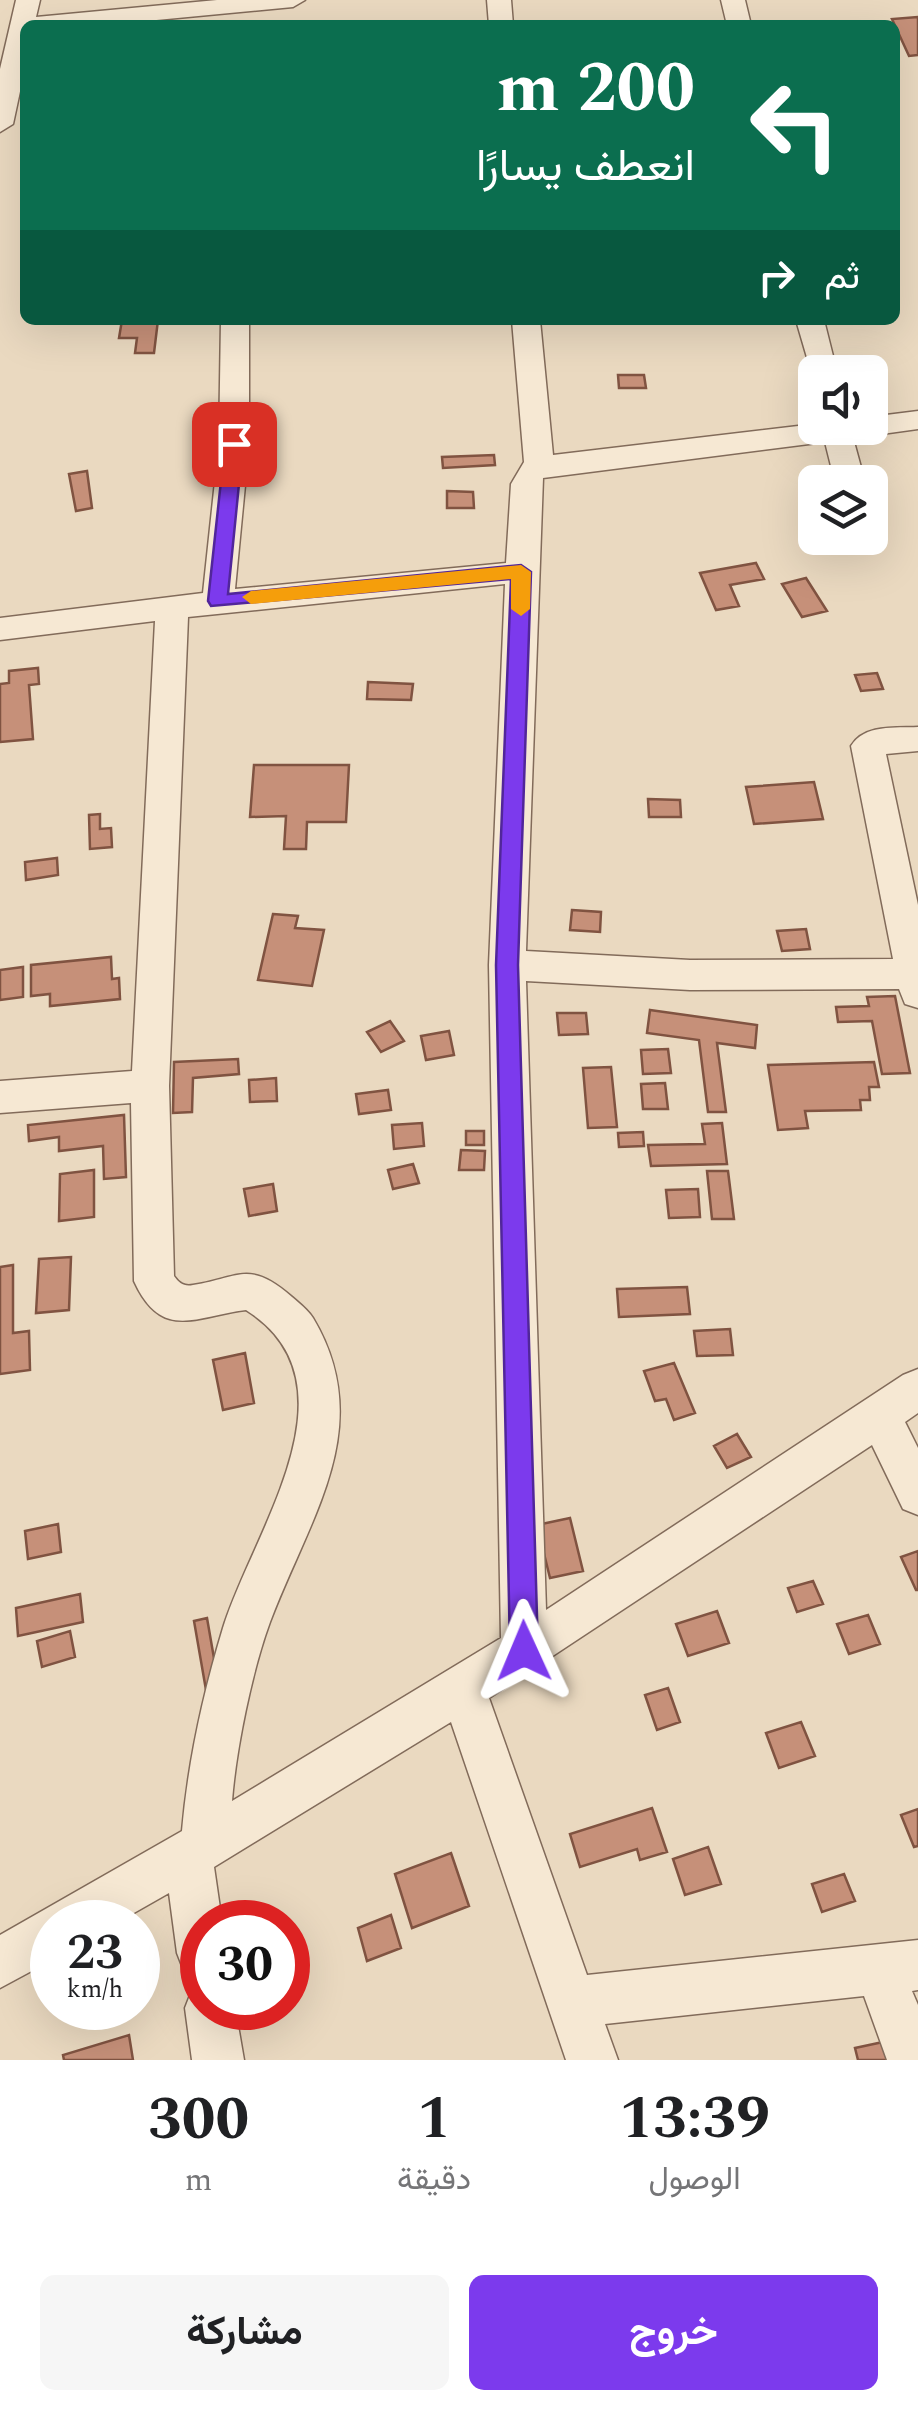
<!DOCTYPE html>
<html lang="ar">
<meta charset="utf-8">
<style>
body{margin:0;font-family:Spectral,Vazirmatn,serif;background:#f6f6f6;color:#202124;direction:rtl;height:100vh;display:flex;flex-direction:column;font-size:38px;white-space:nowrap}
*{box-sizing:border-box;margin:0}
p{font-size:32px;color:#757577}
.icon{flex:none;width:55px;height:55px;fill:none;stroke:currentColor;stroke-width:2;stroke-linecap:round;stroke-linejoin:round}
.map{position:relative;height:2060px;overflow:hidden;direction:ltr}
.panel{display:flex;flex-direction:column;background:#fff;flex:1}
.panel>*{flex:none}
.guide{position:absolute;left:20px;top:20px;width:880px;height:305px;border-radius:15px;box-shadow:0 10px 40px #0002;direction:rtl;background:#0b6e4f;color:#fff;overflow:hidden}
.controls{position:absolute;left:798px;top:355px;display:grid;gap:20px}
.controls a{display:grid;place-items:center;width:90px;height:90px;border-radius:15px;background:#fff;box-shadow:0 10px 40px #0002;font-size:50px}
.speed{position:absolute;left:30px;top:1900px;display:flex;gap:20px;font-size:50px;font-weight:700;text-align:center}
.speed>*{display:grid;place-content:center;width:130px;height:130px;border-radius:50%;background:#fff;box-shadow:0 10px 40px #0002;line-height:1}
.speed small{font-size:25px;font-weight:400}
.speed .limit{border:15px solid #d22;background:#fff;color:#111}
.pin{position:absolute;display:grid;place-items:center;width:85px;height:85px;color:#fff;margin:-42px;border-radius:20px;box-shadow:0 5px 15px #0006}
.me{position:absolute;width:110px;margin:-55px;rotate:359deg;stroke-linejoin:round;filter:drop-shadow(0 0 8px #0008)}
.turn{display:flex;align-items:center;gap:35px;height:210px;padding:0 40px;font-size:45px}
.turn .icon{width:130px;height:130px;stroke-width:2.5}
.turn b{display:block;font-size:70px;line-height:85px}
.then{display:flex;align-items:center;height:95px;padding:0 40px;background:#0003;gap:20px;font-size:38px}
.eta{display:flex;justify-content:space-evenly;align-items:center;height:170px;text-align:center}
.eta b{font-size:60px;font-weight:700;line-height:70px}
.action{display:flex;gap:20px;margin-top:auto;padding:20px 40px}
.action a{flex:1;height:115px;border-radius:15px;background:#7c3aed;color:#fff;font-size:40px;font-weight:700;line-height:115px;text-align:center}
.action a+a{background:#f6f6f6;color:#202124}
.map>svg:first-child{display:block}
.building{fill:#c69079;stroke:#805341;stroke-width:2.5}
.lines{fill:none;stroke-linecap:round;stroke-linejoin:round}
.minor-casing{stroke:#826b5a;stroke-width:3}
.minor{fill:#f6e8d3;fill-rule:evenodd}
.route{fill:#7c3aed;stroke:#51269a;stroke-width:2.5}
.slow{fill:#f59e0b}
</style>
<div class="map">
<svg width="918" height="2060" viewBox="0 0 918 2060">
<rect width="100%" height="100%" fill="#ead9c0"/>
<path class="building" d="M918,17V55L909,56L892,19Z
M122,320H158L154,353H135L137,338H119Z
M618,375H644L646,388H619Z
M494,455L495,465L443,468L442,457Z
M87,471L92,508L76,511L69,474Z
M447,491L473,492L474,508H447Z
M756,563L764,579L730,585L739,606L716,610L700,573Z
M806,578L827,611L802,617L782,584Z
M38,668L39,684L29,685L33,739L0,742V684L9,683V671Z
M877,673L883,689L861,691L855,675Z
M368,682L413,684L411,700L367,699Z
M254,765H349L346,822H307L306,849H284L286,816L250,817Z
M814,782L823,819L754,824L746,787Z
M648,799L680,800L681,817H649Z
M100,814V829L111,828L112,847L90,849L89,815Z
M57,858L58,875L26,880L25,862Z
M572,910L601,912L600,932L570,930Z
M273,914L298,916L295,928L324,930L312,986L258,980Z
M806,929L810,949L782,951L777,931Z
M111,957L112,979L119,978L120,999L50,1006V994L31,996V965Z
M23,967V997L0,1000V970Z
M895,996L910,1073L882,1074L872,1021L838,1022L836,1007L869,1006L867,997Z
M650,1010L757,1025L755,1048L717,1043L726,1112H708L699,1040L647,1033Z
M557,1013H586L588,1034L559,1035Z
M390,1021L404,1041L381,1052L367,1032Z
M449,1031L454,1055L426,1060L421,1036Z
M668,1049L671,1073L643,1074L641,1050Z
M238,1059L239,1074L193,1078L192,1112L173,1113L174,1062Z
M874,1062L879,1087H869L870,1100H860L861,1110L805,1111L808,1128L778,1130L768,1065Z
M611,1067L617,1127L588,1128L583,1068Z
M276,1078L277,1101L250,1102L249,1080Z
M665,1083L668,1109H643L641,1084Z
M388,1090L391,1110L359,1114L356,1094Z
M124,1115L126,1177L104,1179L103,1146L59,1151V1137L29,1141L28,1125Z
M422,1123L424,1146L394,1149L392,1125Z
M722,1123L727,1164L651,1166L648,1145L705,1144L702,1124Z
M466,1131H484V1145H466Z
M643,1132L644,1146L619,1147L618,1133Z
M461,1150L485,1151L484,1170H459Z
M413,1164L419,1183L393,1189L388,1170Z
M94,1170V1217L59,1221L60,1174Z
M707,1171H728L734,1219H712Z
M273,1184L277,1211L249,1216L244,1189Z
M698,1189L700,1217L669,1218L666,1190Z
M71,1257L69,1310L36,1313L39,1259Z
M13,1265V1333L29,1331L30,1370L0,1374V1267Z
M687,1287L690,1314L619,1317L617,1289Z
M730,1329L733,1355L697,1356L694,1331Z
M245,1353L254,1403L223,1410L213,1360Z
M674,1363L695,1413L674,1420L666,1399L655,1401L644,1371Z
M737,1434L751,1457L727,1468L714,1446Z
M570,1518L583,1571L550,1578L537,1525Z
M58,1524L61,1552L28,1559L25,1531Z
M918,1551V1590H916L901,1557Z
M813,1581L823,1604L797,1612L788,1588Z
M80,1594L83,1622L18,1636L16,1608Z
M717,1611L729,1643L688,1656L676,1624Z
M868,1615L880,1644L849,1654L837,1624Z
M207,1618L223,1710L210,1713L194,1621Z
M70,1631L75,1657L42,1667L37,1641Z
M668,1688L680,1722L657,1730L645,1695Z
M801,1722L815,1756L779,1768L766,1733Z
M652,1808L667,1852L640,1860L637,1849L580,1867L570,1834Z
M918,1809V1846L914,1847L901,1815Z
M708,1847L721,1884L685,1895L673,1859Z
M451,1853L469,1906L412,1928L395,1874Z
M844,1874L855,1901L822,1912L812,1884Z
M391,1915L401,1948L367,1961L358,1928Z
M129,2035L133,2060H64L63,2055Z
M883,2042L888,2060H858L855,2048Z"/>
<g class="lines">
<defs>
<path id="minor" d="M16,0H40L36,17L217,0H305L293,7L104,25H25V68L13,124L0,132V69Z
M487,0H511L513,25H489Z
M721,0H745L751,25H727Z
M221,320H249V444L235,589L506,563L511,484L524,462L512,320H540L553,455L815,424V428H870V417L918,411V429L853,438L865,482H835L825,442L543,478L526,951L690,960L893,959L851,746C864,724 896,728 918,727V751L886,754L918,905V1008L905,1004L899,989L690,990L526,981L546,1610L903,1375L918,1369V1413L905,1422L918,1448V1515L903,1509L872,1445L489,1698L587,1975L918,1940V1990L912,1991L918,2005V2060H887L864,1996L605,2024L618,2060H566L451,1722L214,1867L222,1922H202V1978L184,1971L177,1953L169,1893L118,1922H52V1960L0,1988V1935L182,1831C188,1762 203,1694 223,1628C251,1535 364,1384 246,1310C195,1316 162,1342 134,1281L131,1103L0,1113V1081L132,1071L155,621L0,640V618L203,593L219,444ZM505,584L489,965L501,1638L232,1801C236,1749 252,1671 270,1622C309,1518 378,1427 313,1318C308,1310 299,1303 292,1297C249,1259 239,1278 193,1285C184,1287 179,1283 174,1276L169,1086L188,617Z
M796,320H824L837,372H815L813,378Z
M202,1986V2008H235L244,2060H192L185,2008L192,1990Z"/>
</defs>
<use href="#minor" class="minor-casing"/>
<use href="#minor" class="minor"/>
</g>
<path class="route" d="M234,438L243,444L228,594L521,565L531,572L518,965L538,1651L534,1661L524,1665L514,1661L510,1651L496,965L511,579L211,606L208,601L225,444Z"/>
<path class="slow" d="M521,565L531,572L530,609L521,616L511,609V579L251,604L242,597L251,591Z"/>
</svg>
<div class="controls">
<a><svg class="icon" aria-label="sound" viewBox="0 0 24 24"><path d="M4 9h4l5-4v14l-5-4H4zM17 9q2 3 0 6"/></svg></a>
<a><svg class="icon" aria-label="layers" viewBox="0 0 24 24"><path d="M12 4l9 5-9 5-9-5zM3 14l9 5 9-5"/></svg></a>
</div>
<div class="speed"><div>23<small>km/h</small></div><div class="limit">30</div></div>
<div class="pin" style="left:234px;top:444px;background:#d93025"><svg class="icon" aria-label="arrive" viewBox="0 0 24 24"><path d="M6 21V4h12l-3 4 3 4H6"/></svg></div>
<svg class="me" style="left:524px;top:1651px" viewBox="-20 -20 40 40"><path d="M0-17L14 15 0 8-14 15z" fill="#7c3aed" stroke="#fff" stroke-width="4"/></svg>
<div class="guide">
<div class="turn"><svg class="icon" aria-label="left" viewBox="0 0 24 24"><path d="M17 20v-9H6M10 6l-5 5 5 5"/></svg><div><b>200 m</b>انعطف يسارًا</div></div>
<div class="then">ثم<svg class="icon" aria-label="right" viewBox="0 0 24 24"><path d="M7 20v-9h11M14 6l5 5-5 5"/></svg></div>
</div>
</div>
<section class="panel">
<div class="eta">
<div><b>13:39</b><p>الوصول</p></div>
<div><b>1</b><p>دقيقة</p></div>
<div><b>300</b><p>m</p></div>
</div>
<div class="action"><a>خروج</a><a>مشاركة</a></div>
</section>
